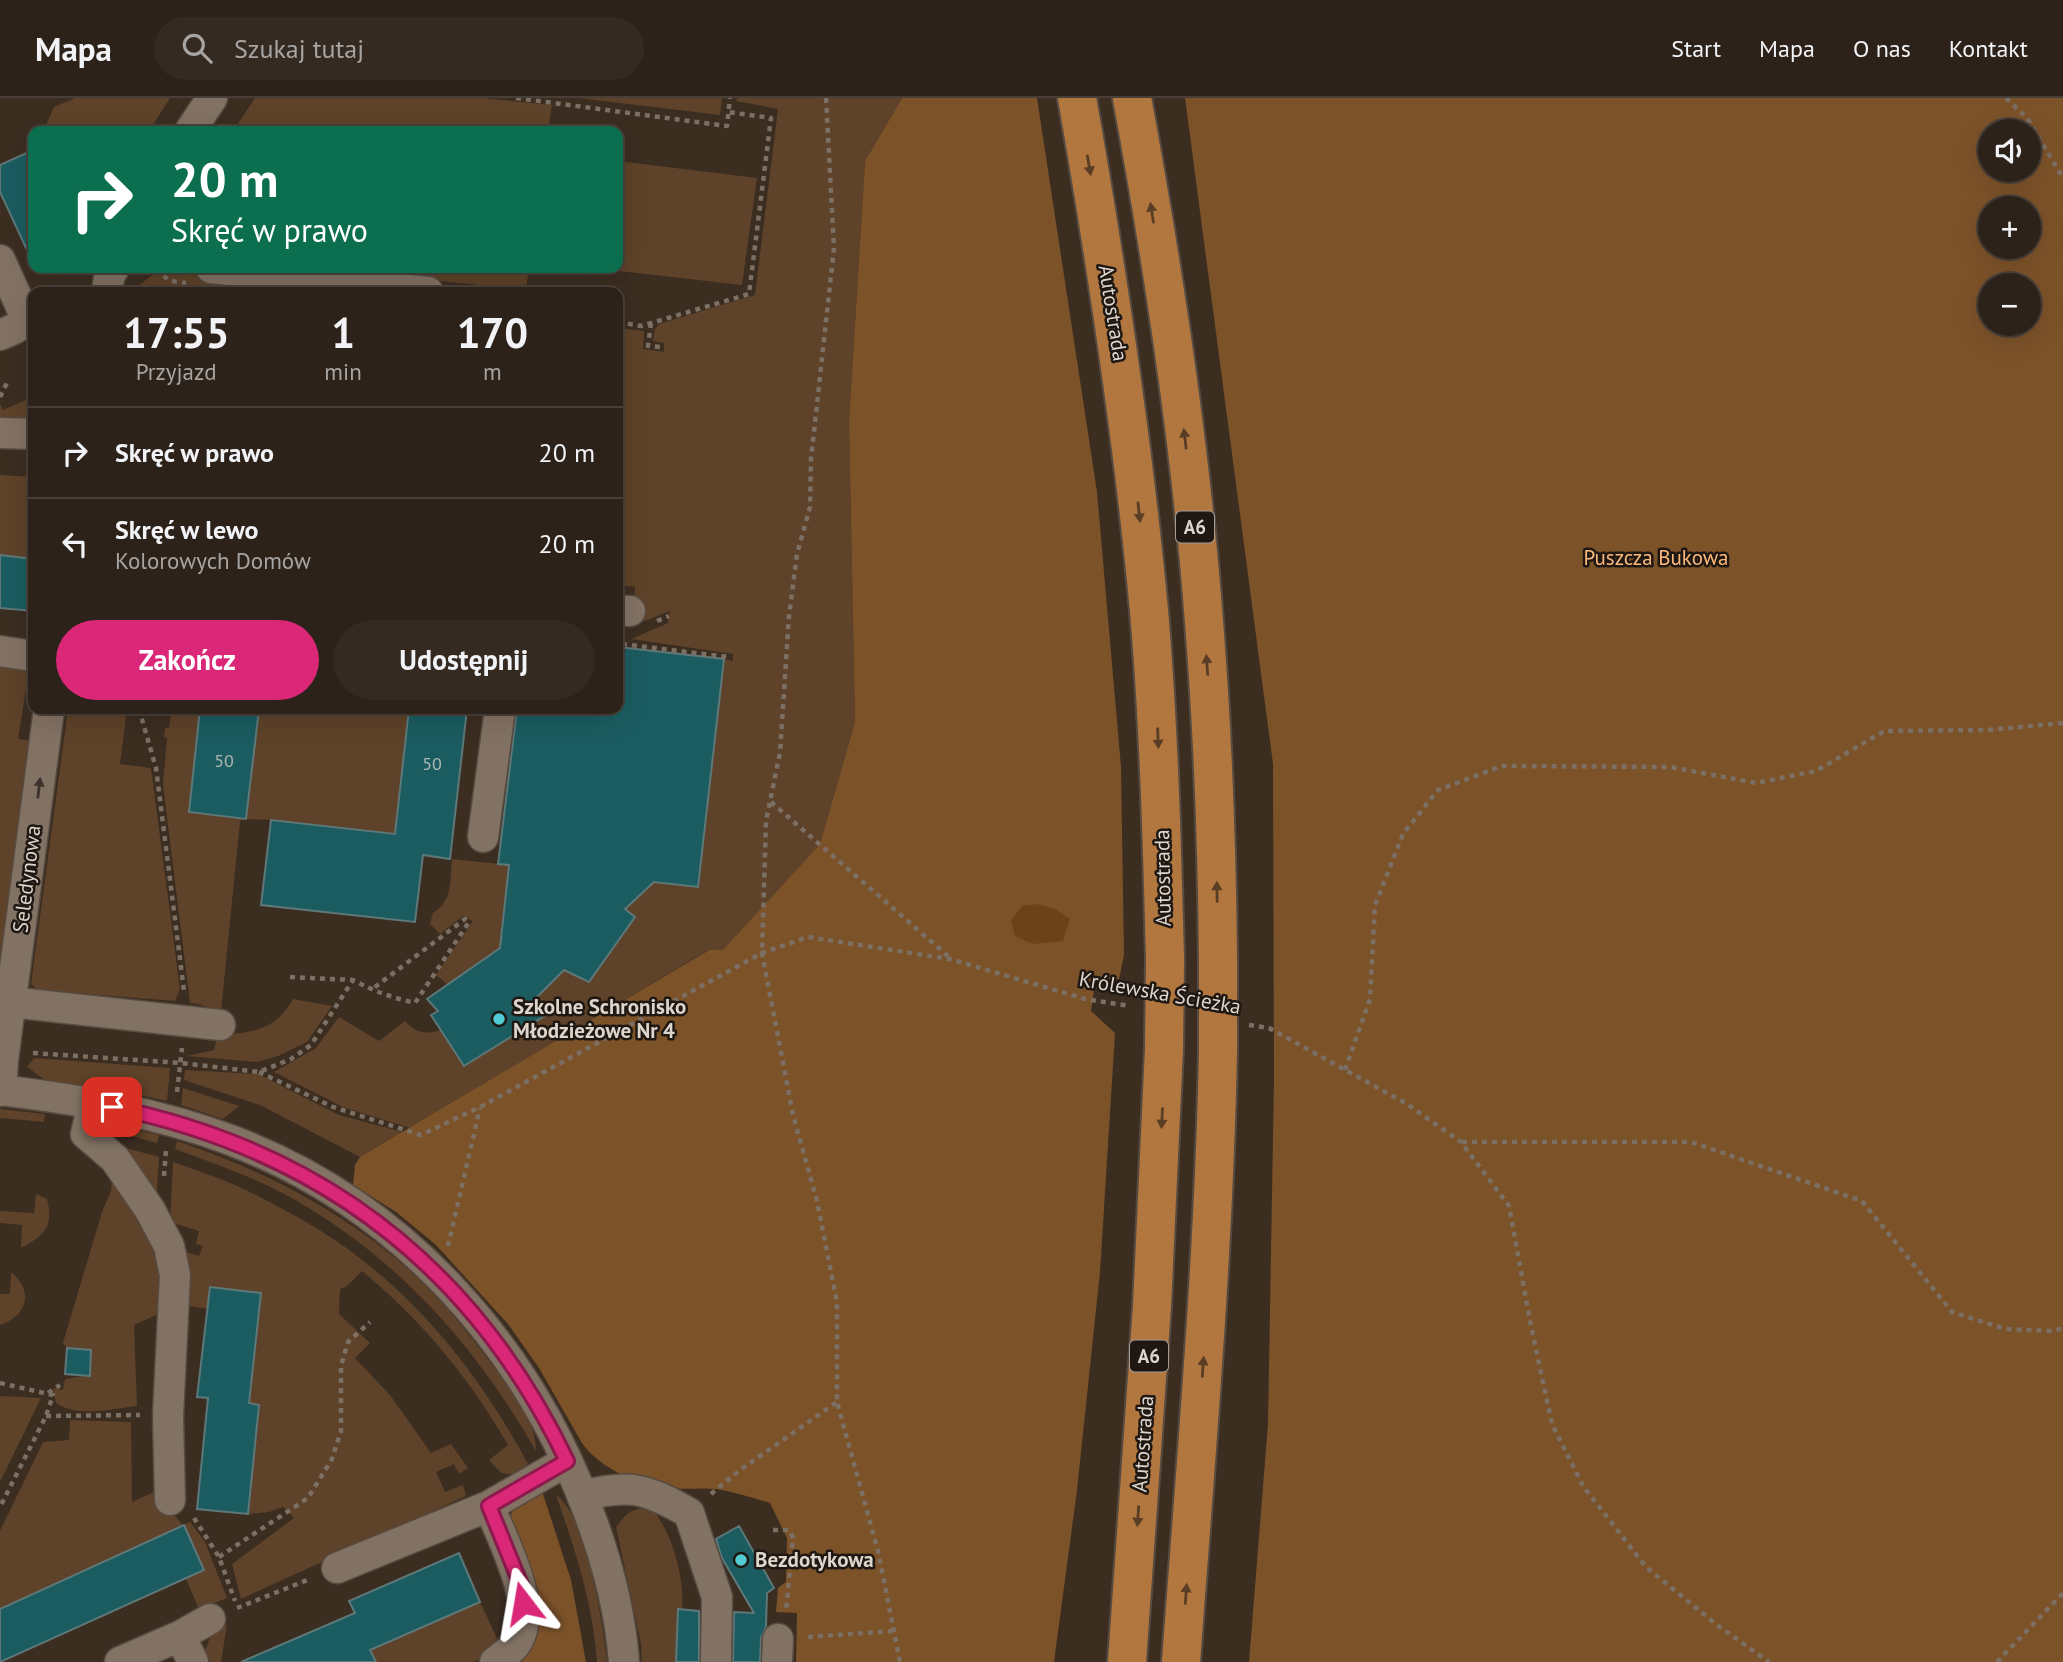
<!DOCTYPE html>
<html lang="pl">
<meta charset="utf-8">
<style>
body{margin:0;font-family:"PT Sans",sans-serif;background:#352a22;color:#f1f3f6;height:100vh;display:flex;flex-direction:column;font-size:26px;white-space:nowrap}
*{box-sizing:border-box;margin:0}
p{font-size:23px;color:#a7a4a2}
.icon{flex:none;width:38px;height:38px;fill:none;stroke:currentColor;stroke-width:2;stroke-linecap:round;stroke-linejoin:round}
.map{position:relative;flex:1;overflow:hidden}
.sheet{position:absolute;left:28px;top:189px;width:595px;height:427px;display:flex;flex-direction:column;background:#2d2219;border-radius:14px;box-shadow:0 7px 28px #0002,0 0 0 2px #483f38}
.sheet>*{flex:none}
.guide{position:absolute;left:28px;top:28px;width:595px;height:147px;border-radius:14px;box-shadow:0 7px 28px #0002,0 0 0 2px #483f38;background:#0b6e4f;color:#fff;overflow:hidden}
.controls{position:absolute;left:1978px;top:21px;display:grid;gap:14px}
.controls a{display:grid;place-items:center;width:63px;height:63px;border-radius:50%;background:#2d2219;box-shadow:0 7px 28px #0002,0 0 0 2px #483f38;font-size:35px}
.pin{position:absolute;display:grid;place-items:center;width:60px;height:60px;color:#fff;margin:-30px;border-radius:14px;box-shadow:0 4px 10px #0006}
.me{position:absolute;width:77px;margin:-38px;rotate:346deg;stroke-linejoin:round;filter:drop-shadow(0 0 5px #0008)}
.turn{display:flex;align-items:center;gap:24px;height:147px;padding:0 28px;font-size:32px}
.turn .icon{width:91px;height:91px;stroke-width:2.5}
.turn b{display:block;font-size:49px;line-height:60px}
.eta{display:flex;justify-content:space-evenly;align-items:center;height:119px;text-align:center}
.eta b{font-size:42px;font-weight:600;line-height:49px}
.cta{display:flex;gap:14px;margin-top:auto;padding:14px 28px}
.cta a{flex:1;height:80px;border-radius:42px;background:#db2777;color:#fff;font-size:28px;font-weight:600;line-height:80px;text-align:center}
.cta a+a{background:#352a22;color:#f1f3f6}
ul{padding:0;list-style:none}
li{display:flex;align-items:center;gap:21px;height:91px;padding:0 28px;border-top:2px solid #483f38}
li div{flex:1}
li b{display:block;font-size:26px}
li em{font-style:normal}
header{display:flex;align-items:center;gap:42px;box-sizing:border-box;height:98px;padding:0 35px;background:#2d2219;border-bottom:2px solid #483f38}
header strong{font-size:33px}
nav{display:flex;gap:38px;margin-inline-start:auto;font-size:24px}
.search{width:490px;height:63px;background:#352a22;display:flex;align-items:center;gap:18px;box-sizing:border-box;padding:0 24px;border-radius:38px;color:#a7a4a2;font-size:26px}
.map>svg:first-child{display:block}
.green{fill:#5e4229}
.forest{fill:#7c5229;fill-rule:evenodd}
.water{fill:#6c4319}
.building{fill:#1b5c60;stroke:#5e7879;stroke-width:2}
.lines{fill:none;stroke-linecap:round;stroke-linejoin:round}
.minor-casing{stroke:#574b41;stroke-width:33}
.highway-casing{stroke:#574b41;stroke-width:42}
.path{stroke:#7c6f64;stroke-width:4.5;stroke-dasharray:5 5;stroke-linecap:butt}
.minor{stroke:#827264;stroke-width:30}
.highway{stroke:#b2773e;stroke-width:38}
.highway-bridge-casing{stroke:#574b41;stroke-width:42;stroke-linecap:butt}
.highway-bridge{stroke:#b2773e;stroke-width:38}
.oneway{fill:#593d24}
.oneway2{fill:#3c322b}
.route-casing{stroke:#8e194d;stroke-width:18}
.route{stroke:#db2777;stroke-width:12}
.poi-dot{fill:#51ccd4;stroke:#1e1712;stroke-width:2.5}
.labels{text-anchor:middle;stroke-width:5;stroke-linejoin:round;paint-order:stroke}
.number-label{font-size:18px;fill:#adb7b2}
.shield{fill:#1e1712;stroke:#a49c95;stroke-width:2}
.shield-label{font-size:19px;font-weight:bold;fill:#ded5cd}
.street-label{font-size:21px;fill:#ded5cd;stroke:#1e1712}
.park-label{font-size:21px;fill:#fcb97c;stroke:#1e1712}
.poi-label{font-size:21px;font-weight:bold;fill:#ded5cd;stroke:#1e1712;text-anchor:start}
</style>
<header>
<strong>Mapa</strong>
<div class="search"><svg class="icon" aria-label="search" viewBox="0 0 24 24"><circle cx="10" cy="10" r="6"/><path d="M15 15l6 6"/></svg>Szukaj tutaj</div>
<nav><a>Start</a><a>Mapa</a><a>O nas</a><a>Kontakt</a></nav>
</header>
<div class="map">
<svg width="2063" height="1564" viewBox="0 0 2063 1564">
<rect width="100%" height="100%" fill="#3c2d21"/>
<path class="green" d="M75,0H170L149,33H79L46,27L54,9Z
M255,0H481L552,7L548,33H233Z
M579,0H722L720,17Z
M737,0H902L865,63L849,323L855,624L820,746L723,853L708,852L410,1030L343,1009L274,974L316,950L339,919L379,943L405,923C416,935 426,937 441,932L465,968L484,949L488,953L546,918L536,900L564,872L589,884L635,819L625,811L654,784L698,789L724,561L733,563V556L631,541L668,525L670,513L632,528L635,489L618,487V230L644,233L643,251L664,254V245L653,243L655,231L659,226L755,197L778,11L736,3Z
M618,63L757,80L742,187L593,170H618Z
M318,170H529L526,192Z
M167,174L256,184L268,194H130L151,178Z
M33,299V323L0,324V306L3,312Z
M0,377L33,379V461L0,457Z
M0,567L17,569L33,579V591H26L18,641L38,644L0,877Z
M68,611H127L120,666L151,670L180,891L175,903L38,892L31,886Z
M160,611H200L189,714L246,721L259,611H409L395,736L271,722L246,721L240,723L221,913C210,911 201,905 190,905L163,687L167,640L164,639L165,630H169L171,613Z
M452,761L509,767L500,850L448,887L436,877L473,823L463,818L440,836L430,826L433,815C453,803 450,781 452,761Z
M293,901L332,908L307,944L278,958L257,964L187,958L214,952L218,936C251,936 276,932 293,901Z
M34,960L170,970L167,1003L126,994L48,984L27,969Z
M185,972L258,976L339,1017L403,1034L360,1059L260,1007L184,982Z
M183,990L239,1008L223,1021L181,1007Z
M0,1011L45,1016L44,1024L0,1020Z
M114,1027L159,1037L157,1045L110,1032Z
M177,1043C261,1071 341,1112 409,1172C441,1200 468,1235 494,1269C512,1293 536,1322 536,1353C476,1249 402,1164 297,1103C259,1081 216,1066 175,1051Z
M119,1048L159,1059L156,1105Z
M106,1062L163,1165L165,1213L134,1227L137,1308C111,1311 78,1320 56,1305L53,1290L63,1292L65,1281L90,1277L91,1252L67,1250L63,1245L102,1114L111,1093L112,1080Z
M173,1064C198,1073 224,1081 248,1093C282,1110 327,1134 357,1158C430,1213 485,1286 528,1366L514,1377L501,1375L489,1362L508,1347C467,1277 424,1225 362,1173L346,1189L340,1191L339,1216L370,1245L355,1260L390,1297L431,1355L451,1346L468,1370L459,1376L454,1366L436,1374L445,1394L463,1387L466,1398L241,1501L232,1466L294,1420L283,1409L269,1414L248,1416L259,1307L249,1305L210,1189L207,1211L185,1207L179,1152L199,1158L203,1148L196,1146L199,1133L170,1124Z
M36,1096L47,1101C54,1129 45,1137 21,1150L22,1127L0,1125V1113L34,1115Z
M11,1174C34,1193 28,1218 0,1227V1196H10Z
M0,1298L41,1300L0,1384Z
M70,1322L131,1324L132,1404L154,1394L183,1427L190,1424L205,1444L227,1500L199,1511L186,1481L204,1472L183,1427L0,1511V1433L43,1344L69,1342Z
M556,1397C587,1418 603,1526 607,1564H597C593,1506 575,1451 556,1397Z
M644,1410L654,1413C672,1436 685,1481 682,1510L678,1512L676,1564H642L641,1546L616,1429C624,1418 630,1411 644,1410Z
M480,1504L502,1551L474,1564H369L374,1561L370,1552Z
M227,1527L221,1564H201L213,1531Z"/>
<path class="forest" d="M902,0H1037L1097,394L1121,669L1124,857L1119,881L1095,885L1091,913L1115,935L1100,1174L1077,1392L1054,1564H796L797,1515L776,1514L778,1490L786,1484L787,1440L770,1405C753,1400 735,1394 717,1391C697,1389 676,1393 656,1388C629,1382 598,1368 582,1345L539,1270L508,1226L435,1146L396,1114L353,1087L355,1067L360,1059L709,852H723L820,746L855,624L849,323L865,63Z
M1185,0H2063V1564H1249L1268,1326L1274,982L1273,666ZM1990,33H2028V72H1990ZM2028,110V149H1990V110ZM1990,187H2028V226H1990Z
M542,1393L571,1482L586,1564H505L516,1555L508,1427C512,1404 523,1403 542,1393Z"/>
<path class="water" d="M1038,806L1055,811L1070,821L1063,843L1033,846L1015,838L1011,823L1022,808Z"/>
<path class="building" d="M33,52V165L0,94V67Z
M0,457L33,461V513L0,510Z
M618,549L724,561L698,789L654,784L625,811L635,819L589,884L564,872L536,900L546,917L464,968L431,917L438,913L427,901L500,850L509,767L498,766L517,611H618Z
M200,611H259L246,721L189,714Z
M409,611H467L450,761L423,757L415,824L261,807L271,722L395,736Z
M210,1189L261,1195L249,1305L259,1307L248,1416L197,1411L208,1300L197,1299Z
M67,1250L91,1252L90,1278L65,1276Z
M184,1427L204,1472L0,1564V1511Z
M739,1428L774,1490L767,1495L766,1529L761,1540L760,1564H733L734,1514L754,1515L722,1460L716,1441Z
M459,1455L480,1504L370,1552L376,1564H241L355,1515L349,1503Z
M678,1511L699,1513V1564H676Z"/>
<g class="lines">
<defs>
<path id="minor" d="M190,33L212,0
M0,162L27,222
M211,170L288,179L287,194
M288,179L428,194
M107,194L109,179L114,170
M0,237L14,231L33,218
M0,335L33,336
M618,513H630
M0,553L33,558
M483,739L500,611
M0,903L220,927
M0,992C80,1002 157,1014 233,1043C400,1107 524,1244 587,1410C606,1459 620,1511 624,1564
M1,993L3,962L49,611
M93,1005L86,1036L115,1061L150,1112L169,1148L175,1177L168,1317L170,1402
M582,1398C630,1385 647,1391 689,1415L717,1499L716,1564
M489,1408L567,1363
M337,1470L489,1408C503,1443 541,1512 515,1547C510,1553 501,1559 495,1564
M180,1538L193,1564
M120,1564L180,1538L210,1521
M777,1564L778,1541"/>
<path id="highway" d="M1077,0C1107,170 1133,341 1149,513C1159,629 1162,745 1165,861
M1132,0C1164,173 1191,348 1204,524C1213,637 1217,749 1218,862
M1127,1564L1152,1208L1164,951
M1181,1564C1196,1360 1214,1157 1218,952"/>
</defs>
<use href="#minor" class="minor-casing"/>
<use href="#highway" class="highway-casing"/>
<path class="path" d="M516,0L727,28L730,0
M826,0L834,150L811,361L810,409L797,456L789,518L780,655L766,723L762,855L793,1017L817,1103L837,1204V1304L878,1453L900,1564
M2006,0L2027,20L2063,80
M160,170V176L171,183L186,185
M618,224L641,228L749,196L771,20L728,14
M651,225L648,248L660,249
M0,299L7,285
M657,523L669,518
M622,546L728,559
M139,611L156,670L184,893
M771,704L949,859
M290,879L353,882
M1249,927L1269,930L1407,1006L1461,1044L1509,1108L1530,1223L1552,1326L1583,1388L1646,1469L1717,1527L1769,1564
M33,955L181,965L259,974L291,961L311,947L353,882C376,894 390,899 415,905L469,824L465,821L371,892
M1345,972L1370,901L1375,807L1403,736L1438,692L1502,668L1670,669L1756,685L1816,673L1884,633L1988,632L2063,625
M259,974L333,1009L421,1037L480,1009L762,855L808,839L950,861L1085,901L1130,908
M177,994L182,950
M1462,1044H1691L1862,1103L1952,1214L2005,1231L2054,1233L2063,1230
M164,1078L166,1052
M448,1148L480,1010
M0,1285L53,1297L46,1318L0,1409
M48,1295L60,1287
M46,1318L140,1317
M711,1396L740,1372L837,1304
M194,1420L219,1459L235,1503
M773,1432H789L793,1440L786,1514
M219,1459L308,1400L332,1361L341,1333V1268L348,1244L370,1224
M237,1510L310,1481
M808,1539L894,1533
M1997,1564L2063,1495"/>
<use href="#minor" class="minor"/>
<use href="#highway" class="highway"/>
<defs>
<path id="highway-bridge" d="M1164,951L1165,861
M1218,952V862"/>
</defs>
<use href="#highway-bridge" class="highway-bridge-casing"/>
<use href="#highway-bridge" class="highway-bridge"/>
</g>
<defs><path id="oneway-solid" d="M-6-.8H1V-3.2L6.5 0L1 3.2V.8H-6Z" transform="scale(1.75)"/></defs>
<g class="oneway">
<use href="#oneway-solid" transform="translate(1089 67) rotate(80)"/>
<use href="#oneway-solid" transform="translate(1152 115) rotate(-99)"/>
<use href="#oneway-solid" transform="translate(1185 341) rotate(-97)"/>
<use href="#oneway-solid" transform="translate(1139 414) rotate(84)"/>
<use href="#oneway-solid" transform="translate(1207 567) rotate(-94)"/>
<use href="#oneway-solid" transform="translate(1158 640) rotate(88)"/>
<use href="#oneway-solid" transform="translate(1217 794) rotate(-91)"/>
<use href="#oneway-solid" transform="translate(1162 1020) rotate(93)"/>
<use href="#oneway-solid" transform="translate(1203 1269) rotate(-86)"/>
<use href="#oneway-solid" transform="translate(1138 1418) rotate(94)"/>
<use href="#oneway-solid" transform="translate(1186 1496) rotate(-86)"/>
</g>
<use class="oneway2" href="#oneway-solid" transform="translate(39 690) rotate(-83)"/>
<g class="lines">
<defs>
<path id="route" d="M112,1009C321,1052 474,1169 567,1363L489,1408L521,1487L523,1505"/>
</defs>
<use href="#route" class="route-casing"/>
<use href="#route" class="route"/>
</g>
<g class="poi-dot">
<circle cx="499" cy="921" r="7"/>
<circle cx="741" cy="1462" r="7"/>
</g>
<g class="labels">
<g class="number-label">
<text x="224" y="669">50</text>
<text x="432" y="672">50</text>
</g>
<g class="shield">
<rect x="1176" y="413.5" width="38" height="31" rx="5"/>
<rect x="1130" y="1242.5" width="38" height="31" rx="5"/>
</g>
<g class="shield-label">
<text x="1195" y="436">A6</text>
<text x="1149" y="1265">A6</text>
</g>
<g class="street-label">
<text transform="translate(1113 215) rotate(81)" y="7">Autostrada</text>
<text transform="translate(1163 780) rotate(-91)" y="7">Autostrada</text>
<text transform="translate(27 781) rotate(-83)" y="7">Seledynowa</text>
<text transform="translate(1160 895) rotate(10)" y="7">Królewska Ścieżka</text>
<text transform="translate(1143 1346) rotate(-86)" y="7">Autostrada</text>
</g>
<g class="park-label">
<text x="1656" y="467">Puszcza Bukowa</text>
</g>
<g class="poi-label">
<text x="513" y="916">Szkolne Schronisko<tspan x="513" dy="24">Młodzieżowe Nr 4</tspan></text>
<text x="755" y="1469">Bezdotykowa</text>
</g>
</g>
</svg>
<div class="controls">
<a><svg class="icon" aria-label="sound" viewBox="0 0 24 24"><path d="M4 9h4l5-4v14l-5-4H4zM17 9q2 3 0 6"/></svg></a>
<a>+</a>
<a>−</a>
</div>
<div class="pin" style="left:112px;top:1009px;background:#d93025"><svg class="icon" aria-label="arrive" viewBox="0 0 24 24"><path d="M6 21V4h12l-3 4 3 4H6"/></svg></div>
<svg class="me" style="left:523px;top:1505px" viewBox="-20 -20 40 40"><path d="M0-17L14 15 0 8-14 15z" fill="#db2777" stroke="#fff" stroke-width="4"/></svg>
<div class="guide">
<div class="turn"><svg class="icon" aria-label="right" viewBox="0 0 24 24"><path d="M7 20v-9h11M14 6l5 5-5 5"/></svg><div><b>20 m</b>Skręć w prawo</div></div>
</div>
<section class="sheet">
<div class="eta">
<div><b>17:55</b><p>Przyjazd</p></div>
<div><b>1</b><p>min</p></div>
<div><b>170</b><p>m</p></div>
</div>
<ul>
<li><svg class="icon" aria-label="right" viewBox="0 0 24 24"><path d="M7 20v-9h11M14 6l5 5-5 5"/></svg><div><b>Skręć w prawo</b></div><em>20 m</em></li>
<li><svg class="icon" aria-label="left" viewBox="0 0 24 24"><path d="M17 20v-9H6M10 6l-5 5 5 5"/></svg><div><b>Skręć w lewo</b><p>Kolorowych Domów</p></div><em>20 m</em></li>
</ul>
<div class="cta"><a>Zakończ</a><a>Udostępnij</a></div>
</section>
</div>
